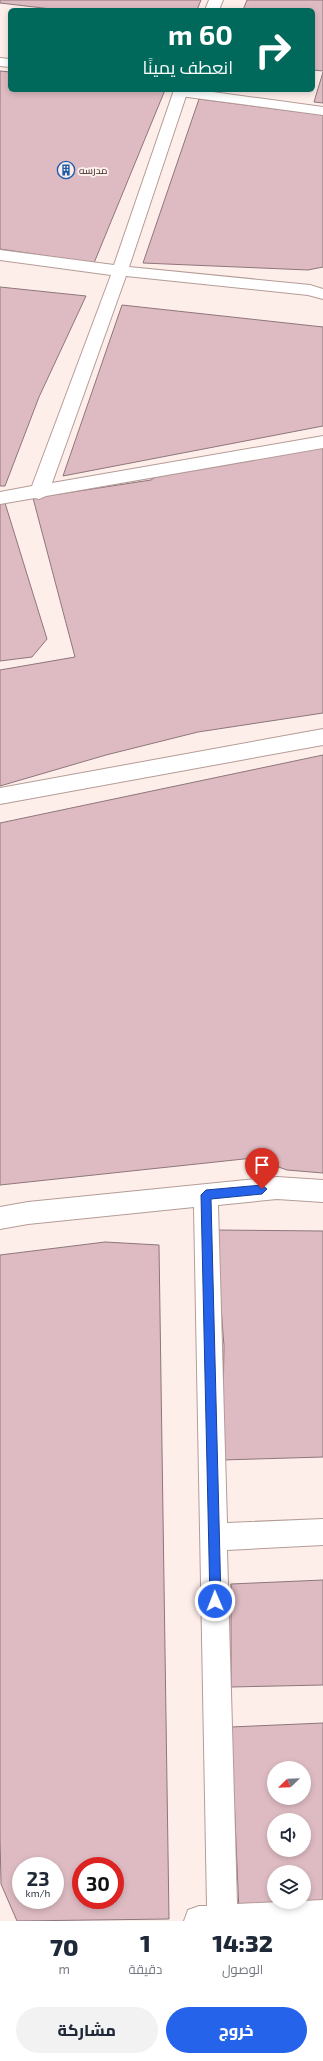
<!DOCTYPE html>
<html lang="ar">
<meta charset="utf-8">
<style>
body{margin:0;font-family:"Exo 2",Cairo,sans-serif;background:#f2f2f3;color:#1f2937;direction:rtl;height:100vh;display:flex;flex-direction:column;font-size:15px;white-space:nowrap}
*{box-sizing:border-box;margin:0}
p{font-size:13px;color:#747a83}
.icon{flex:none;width:22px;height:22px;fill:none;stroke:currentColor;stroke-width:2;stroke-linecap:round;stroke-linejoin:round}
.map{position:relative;height:1921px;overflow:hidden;direction:ltr}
.side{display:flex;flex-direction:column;background:#fff;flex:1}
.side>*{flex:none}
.banner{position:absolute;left:8px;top:8px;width:307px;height:84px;border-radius:6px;box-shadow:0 2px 6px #0003;direction:rtl;background:#00695c;color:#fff;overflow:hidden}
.needle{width:26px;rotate:247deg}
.buttons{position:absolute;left:267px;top:1761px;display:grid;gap:8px}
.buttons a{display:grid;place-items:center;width:44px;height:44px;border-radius:50%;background:#fff;box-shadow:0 2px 6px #0003;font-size:20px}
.speed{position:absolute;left:12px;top:1857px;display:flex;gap:8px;font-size:20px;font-weight:700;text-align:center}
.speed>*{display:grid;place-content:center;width:52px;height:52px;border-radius:50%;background:#fff;box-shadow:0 2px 6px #0003;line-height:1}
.speed small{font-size:10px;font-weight:400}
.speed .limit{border:6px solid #d22;background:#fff;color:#111}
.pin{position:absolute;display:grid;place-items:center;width:34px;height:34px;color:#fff;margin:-41px -17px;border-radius:50% 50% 50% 0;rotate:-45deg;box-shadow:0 0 4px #0007}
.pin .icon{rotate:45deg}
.me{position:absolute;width:44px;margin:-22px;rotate:359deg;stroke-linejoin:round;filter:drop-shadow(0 0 3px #0008)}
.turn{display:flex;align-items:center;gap:14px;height:84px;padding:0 16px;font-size:18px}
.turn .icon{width:52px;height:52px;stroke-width:2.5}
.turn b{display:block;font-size:28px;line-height:34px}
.eta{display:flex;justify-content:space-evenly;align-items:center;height:68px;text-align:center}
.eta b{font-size:24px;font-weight:800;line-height:28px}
.cta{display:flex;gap:8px;margin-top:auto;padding:8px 16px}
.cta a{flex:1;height:46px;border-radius:24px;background:#2563eb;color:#fff;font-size:16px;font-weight:800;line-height:46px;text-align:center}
.cta a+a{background:#f2f2f3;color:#1f2937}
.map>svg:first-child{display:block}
.building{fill:#debbc2;stroke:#8d767b;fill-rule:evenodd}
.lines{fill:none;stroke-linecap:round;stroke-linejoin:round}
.service-casing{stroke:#b59c97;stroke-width:2}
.minor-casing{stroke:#b59c97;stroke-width:2}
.service{fill:#fff;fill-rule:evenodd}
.minor{fill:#fff;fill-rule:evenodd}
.route{fill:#2563eb;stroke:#184099}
.labels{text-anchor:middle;stroke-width:4;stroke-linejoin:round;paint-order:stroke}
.far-poi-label{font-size:10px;fill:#372d2b;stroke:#feeeea;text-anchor:start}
</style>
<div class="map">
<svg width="323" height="1921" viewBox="0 0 323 1921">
<rect width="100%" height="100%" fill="#feeeea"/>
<path class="building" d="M0,0H201L197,10H60L0,3Z
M247,0H323V71L313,70V10H243Z
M0,71L10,72V90H165L94,263L0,249Z
M323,72V103L314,102Z
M199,99L323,115V267L308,270L143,263Z
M0,287L86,296L39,397L5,486H0Z
M122,305L323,327V426L63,476Z
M323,446V713L198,732L106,755L0,786V670L75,657L33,498L151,480L163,472Z
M5,503L47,639L32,657L0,661V504Z
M323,755V1173L287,1170L253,1158L0,1185V823Z
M215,1230L323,1231V1457L222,1460L224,1346Z
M105,1242L159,1245L169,1919L17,1921L1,1884L0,1837V1255ZM21,1866H55V1900H21ZM81,1866H115V1900H81Z
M323,1580V1685L231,1687V1584Z
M323,1723V1910L239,1912L231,1727ZM274,1768H304V1798H274ZM274,1820H304V1850H274ZM274,1872H304V1902H274Z"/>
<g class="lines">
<defs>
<path id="service" d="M174,90H198L323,107V115L180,96L175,95L173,92Z"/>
<path id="minor" d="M209,0H223L219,10H205Z
M0,58L10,59V67L0,66Z
M174,90H188L129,267L310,285L323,289V299L308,295L126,276L52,483L323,436V448L46,496L39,499L35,498L0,504V492L32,486L111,275L0,260V250L114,265Z
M323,729V745L0,804V788Z
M277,1177L323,1180V1202L277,1199L218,1205L227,1523L323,1519V1545L227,1550L237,1904L323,1900V1921H184L188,1910L199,1906H207L194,1207L28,1224L0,1229V1207L28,1202Z"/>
</defs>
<use href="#service" class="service-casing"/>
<use href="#minor" class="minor-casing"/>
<use href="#service" class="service"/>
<use href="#minor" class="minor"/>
</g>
<path class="route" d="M262,1185L267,1189L262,1194L211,1199L221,1601L219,1605L215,1606L211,1605L210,1601L201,1195L206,1190Z"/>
<defs>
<symbol id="building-ring" viewBox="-11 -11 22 22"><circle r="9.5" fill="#feeeea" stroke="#1d5cad" stroke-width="1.5"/><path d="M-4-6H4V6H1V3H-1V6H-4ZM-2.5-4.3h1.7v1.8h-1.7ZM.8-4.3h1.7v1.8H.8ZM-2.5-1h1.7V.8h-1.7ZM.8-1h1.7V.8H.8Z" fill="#1d5cad"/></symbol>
</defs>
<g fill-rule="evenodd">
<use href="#building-ring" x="56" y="160" width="20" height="20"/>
</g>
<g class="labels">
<g class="far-poi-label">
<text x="79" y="174">مدرسه</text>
</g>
</g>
</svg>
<div class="buttons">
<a><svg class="needle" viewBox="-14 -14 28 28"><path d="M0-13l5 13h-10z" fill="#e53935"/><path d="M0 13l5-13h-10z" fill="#747a83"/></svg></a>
<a><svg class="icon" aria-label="sound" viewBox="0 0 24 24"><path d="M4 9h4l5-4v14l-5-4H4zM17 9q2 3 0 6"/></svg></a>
<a><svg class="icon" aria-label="layers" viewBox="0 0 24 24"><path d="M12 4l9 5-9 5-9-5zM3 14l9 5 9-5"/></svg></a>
</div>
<div class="speed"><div>23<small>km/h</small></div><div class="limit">30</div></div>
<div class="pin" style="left:262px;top:1189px;background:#d93025"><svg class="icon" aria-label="arrive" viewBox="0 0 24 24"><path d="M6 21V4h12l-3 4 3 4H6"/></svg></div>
<svg class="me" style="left:215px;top:1601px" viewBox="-20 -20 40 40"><circle r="17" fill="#2563eb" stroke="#fff" stroke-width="3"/><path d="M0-11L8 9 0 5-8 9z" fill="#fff"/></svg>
<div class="banner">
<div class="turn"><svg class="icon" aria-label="right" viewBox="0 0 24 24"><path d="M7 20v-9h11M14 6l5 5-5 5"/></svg><div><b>60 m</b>انعطف يمينًا</div></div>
</div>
</div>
<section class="side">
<div class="eta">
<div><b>14:32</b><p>الوصول</p></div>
<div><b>1</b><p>دقيقة</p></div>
<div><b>70</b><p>m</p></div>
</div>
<div class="cta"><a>خروج</a><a>مشاركة</a></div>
</section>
